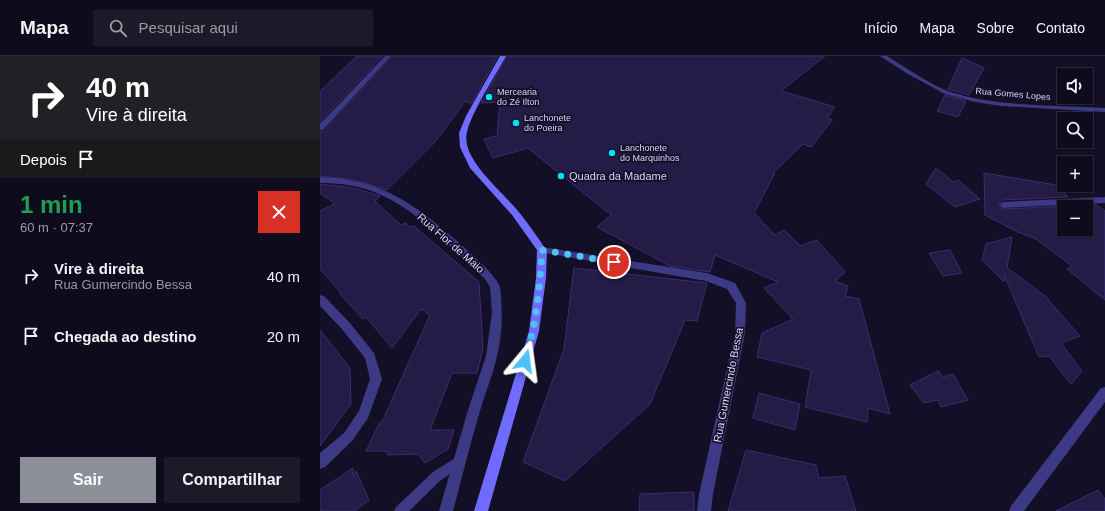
<!DOCTYPE html>
<html lang="pt">
<meta charset="utf-8">
<style>
body{margin:0;font-family:Helvetica,sans-serif;background:#1c1929;color:#f1f3f6;height:100vh;display:flex;flex-direction:column;font-size:15px;white-space:nowrap}
*{box-sizing:border-box;margin:0}
p{font-size:13px;color:#9b9ba3}
.icon{flex:none;width:22px;height:22px;fill:none;stroke:currentColor;stroke-width:2;stroke-linecap:round;stroke-linejoin:round}
.map{position:relative;flex:1;overflow:hidden}
.panel{display:flex;flex-direction:column;background:#0e0b1c;width:320px}
.panel>*{flex:none}
.hud{background:#202124;color:#fff;overflow:hidden}
.controls{position:absolute;left:737px;top:12px;display:grid;gap:8px}
.controls a{display:grid;place-items:center;width:36px;height:36px;border-radius:0px;background:#0e0b1c;box-shadow:0 1px 3px #0004,0 0 0 1px #2e2b3b;font-size:20px}
.pin{position:absolute;display:grid;place-items:center;width:34px;height:34px;color:#fff;margin:-17px;border:2px solid #fff;border-radius:50%;box-shadow:0 1px 4px #0007}
.me{position:absolute;width:44px;margin:-22px;rotate:16deg;stroke-linejoin:round;filter:drop-shadow(0 0 3px #0008)}
.turn{display:flex;align-items:center;gap:14px;height:84px;padding:0 20px;font-size:18px}
.turn .icon{width:52px;height:52px;stroke-width:2.5}
.turn b{display:block;font-size:28px;line-height:34px}
.then{display:flex;align-items:center;height:38px;padding:0 20px;background:#0003;gap:8px;font-size:15px}
.round{display:grid;place-items:center;flex:none;width:42px;height:42px;border-radius:0px;background:#1c1929}
.summary{display:flex;align-items:center;justify-content:space-between;height:68px;padding:0 20px}
h1{font-size:24px;font-weight:700;line-height:30px;color:#1e9e55}
.button{display:flex;gap:8px;margin-top:auto;padding:8px 20px}
.button a{flex:1;height:46px;border-radius:0px;background:#8c9099;color:#fff;font-size:16px;font-weight:700;line-height:46px;text-align:center}
.button a+a{background:#1c1929;color:#f1f3f6}
ul{padding:0;list-style:none}
li{display:flex;align-items:center;gap:12px;height:60px;padding:0 20px}
li div{flex:1}
li b{display:block;font-size:15px}
li em{font-style:normal}
header{display:flex;align-items:center;gap:24px;box-sizing:border-box;height:56px;padding:0 20px;background:#0e0b1c;border-bottom:1px solid #2e2b3b}
header strong{font-size:19px}
nav{display:flex;gap:22px;margin-inline-start:auto;font-size:14px}
.search{width:280px;height:36px;background:#1c1929;display:flex;align-items:center;gap:10px;box-sizing:border-box;padding:0 14px;border-radius:0px;color:#9b9ba3;font-size:15px}
main{display:flex;flex:1;min-height:0}
.map>svg:first-child{display:block}
.building{fill:#241b47;stroke:#3b2d73;fill-rule:evenodd}
.lines{fill:none;stroke-linecap:round;stroke-linejoin:round}
.lane{fill:#3d3a85;fill-rule:evenodd}
.street{fill:#3d3a85;fill-rule:evenodd}
.secondary{fill:#6f6bff;fill-rule:evenodd}
.route{stroke:#4fc3f7;stroke-width:7;stroke-dasharray:0 12.6}
.poi-dot{fill:#00e5ff;stroke:#130f26;stroke-width:1.5}
.labels{text-anchor:middle;stroke-width:3.5;stroke-linejoin:round;paint-order:stroke}
.far-poi-label{font-size:9px;fill:#d9d4ff;stroke:#130f26;text-anchor:start}
.far-street-label{font-size:9px;fill:#d9d4ff;stroke:#130f26}
.poi-label{font-size:11px;fill:#d9d4ff;stroke:#130f26;text-anchor:start}
.street-label{font-size:11px;fill:#d9d4ff;stroke:#130f26}
</style>
<header>
<strong>Mapa</strong>
<div class="search"><svg class="icon" aria-label="search" viewBox="0 0 24 24"><circle cx="10" cy="10" r="6"/><path d="M15 15l6 6"/></svg>Pesquisar aqui</div>
<nav><a>Início</a><a>Mapa</a><a>Sobre</a><a>Contato</a></nav>
</header>
<main>
<section class="panel">
<div class="hud">
<div class="turn"><svg class="icon" aria-label="right" viewBox="0 0 24 24"><path d="M7 20v-9h11M14 6l5 5-5 5"/></svg><div><b>40 m</b>Vire à direita</div></div>
<div class="then">Depois<svg class="icon" aria-label="arrive" viewBox="0 0 24 24"><path d="M6 21V4h12l-3 4 3 4H6"/></svg></div>
</div>
<div class="summary"><div><h1>1 min</h1><p>60 m · 07:37</p></div><a class="round" style="background:#d93025;color:#fff"><svg class="icon" aria-label="close" viewBox="0 0 24 24"><path d="M6 6l12 12M18 6L6 18"/></svg></a></div>
<ul>
<li><svg class="icon" aria-label="right" viewBox="0 0 24 24"><path d="M7 20v-9h11M14 6l5 5-5 5"/></svg><div><b>Vire à direita</b><p>Rua Gumercindo Bessa</p></div><em>40 m</em></li>
<li><svg class="icon" aria-label="arrive" viewBox="0 0 24 24"><path d="M6 21V4h12l-3 4 3 4H6"/></svg><div><b>Chegada ao destino</b></div><em>20 m</em></li>
</ul>
<div class="button"><a>Sair</a><a>Compartilhar</a></div>
</section>
<div class="map">
<svg width="785" height="455" viewBox="0 0 785 455">
<rect width="100%" height="100%" fill="#130f26"/>
<path class="building" d="M37,0H63L0,66V35Z
M72,0H178L152,47H147L146,44L115,86L67,134L34,124L0,120V76L4,75Z
M187,0H505L461,35L515,51L507,62L512,64L491,91L483,88L453,117H455L434,157L455,179L464,174L480,190L497,184L525,216L515,225L528,230L525,240L539,243L570,358L548,352L547,366L485,351L491,314L437,301L442,277L473,263L444,232L458,226L395,199L390,216L350,210L277,171L292,158L286,155L208,92L173,102L164,83L177,80L180,46L161,47Z
M642,2L664,12L649,39L628,33Z
M625,39L646,45L638,61L617,55Z
M616,112L633,126L638,124L660,143L635,151L606,128Z
M664,117L736,129L748,141L683,144L678,149L682,153L776,149L785,155V244L747,213L752,210L716,183L698,176L665,159ZM744,151H766V173H744Z
M0,128L34,132L60,140L55,145L81,169L86,167L90,171L94,170L159,226L163,293L157,317H132L110,374H134L128,393L105,407L98,398L68,399L67,395H46L60,366H62L110,259L101,253L72,292L46,261L43,263L20,238L21,237L0,213V155L15,148L0,137Z
M692,181L687,212L724,239L760,280L741,287L762,315L751,328L729,300L719,301L685,221L684,226L662,204L666,188Z
M630,194L642,217L623,220L609,197Z
M254,212L387,227L377,265L365,264L330,348L245,425L203,406L244,293Z
M0,274L30,312L31,348L0,390Z
M618,315L623,321L633,318L648,344L621,351L618,344L604,347L590,329Z
M439,337L480,348L475,374L433,362Z
M426,394L496,409L499,422L525,420L536,455H408Z
M33,412V421L36,415L49,444L35,455H0V434Z
M778,434L785,443V455H736Z
M374,436V455H319L320,438Z"/>
<g class="lines">
<path class="lane" d="M140,399L144,401L146,405L144,409L121,424L89,455H74L76,451L113,416Z"/>
<path class="street" d="M65,0H71L3,74H0V68Z
M560,0H567C585,11 612,30 631,36C676,51 737,49 785,52V56L681,50L655,46L625,38L588,18Z
M0,121C50,123 80,138 118,169C132,181 175,216 180,231C181,235 181,241 181,246C183,263 181,284 177,300C173,319 165,337 160,355C150,388 142,422 133,455H119L148,354L166,300L172,256L170,231L165,223C131,192 98,153 54,136C37,129 18,127 0,127Z
M785,141V147L683,152L679,149L683,146Z
M222,191L387,217L415,227L426,247L425,277L393,438L391,455H377L379,438L415,277L416,247L407,233L386,225L219,196L217,194Z
M0,239L4,240L29,266L54,297L62,323L48,362L32,385L5,411L0,413V397L24,377L39,355L50,323L45,302L21,272L0,250Z
M785,331V346L704,455H689L691,450L781,332Z"/>
<path class="secondary" d="M180,0H186C175,21 153,53 147,76C140,103 183,136 198,155C208,167 216,179 225,192L227,194L226,222L219,275L168,455H154L209,275L216,222L217,194L192,159L150,112L140,91L139,77L146,60Z"/>
</g>
<g class="lines">
<path class="route" d="M205,305C216,269 220,232 222,194L294,206"/>
</g>
<g class="poi-dot">
<circle cx="169" cy="41" r="4"/>
<circle cx="196" cy="67" r="4"/>
<circle cx="292" cy="97" r="4"/>
<circle cx="241" cy="120" r="4"/>
</g>
<g class="labels">
<g class="far-poi-label">
<text x="177" y="39">Mercearia<tspan x="177" dy="10">do Zé Ilton</tspan></text>
<text x="204" y="65">Lanchonete<tspan x="204" dy="10">do Poeira</tspan></text>
<text x="300" y="95">Lanchonete<tspan x="300" dy="10">do Marquinhos</tspan></text>
</g>
<g class="far-street-label">
<text transform="translate(693 38) rotate(5)" y="3">Rua Gomes Lopes</text>
</g>
<g class="poi-label">
<text x="249" y="124">Quadra da Madame</text>
</g>
<g class="street-label">
<text transform="translate(131 187) rotate(41)" y="4">Rua Flor de Maio</text>
<text transform="translate(408 329) rotate(-79)" y="4">Rua Gumercindo Bessa</text>
</g>
</g>
</svg>
<div class="controls">
<a><svg class="icon" aria-label="sound" viewBox="0 0 24 24"><path d="M4 9h4l5-4v14l-5-4H4zM17 9q2 3 0 6"/></svg></a>
<a><svg class="icon" aria-label="search" viewBox="0 0 24 24"><circle cx="10" cy="10" r="6"/><path d="M15 15l6 6"/></svg></a>
<a>+</a>
<a>−</a>
</div>
<div class="pin" style="left:294px;top:206px;background:#d93025"><svg class="icon" aria-label="arrive" viewBox="0 0 24 24"><path d="M6 21V4h12l-3 4 3 4H6"/></svg></div>
<svg class="me" style="left:205px;top:305px" viewBox="-20 -20 40 40"><path d="M0-17L14 15 0 8-14 15z" fill="#4fc3f7" stroke="#fff" stroke-width="4"/></svg>
</div>
</main>
